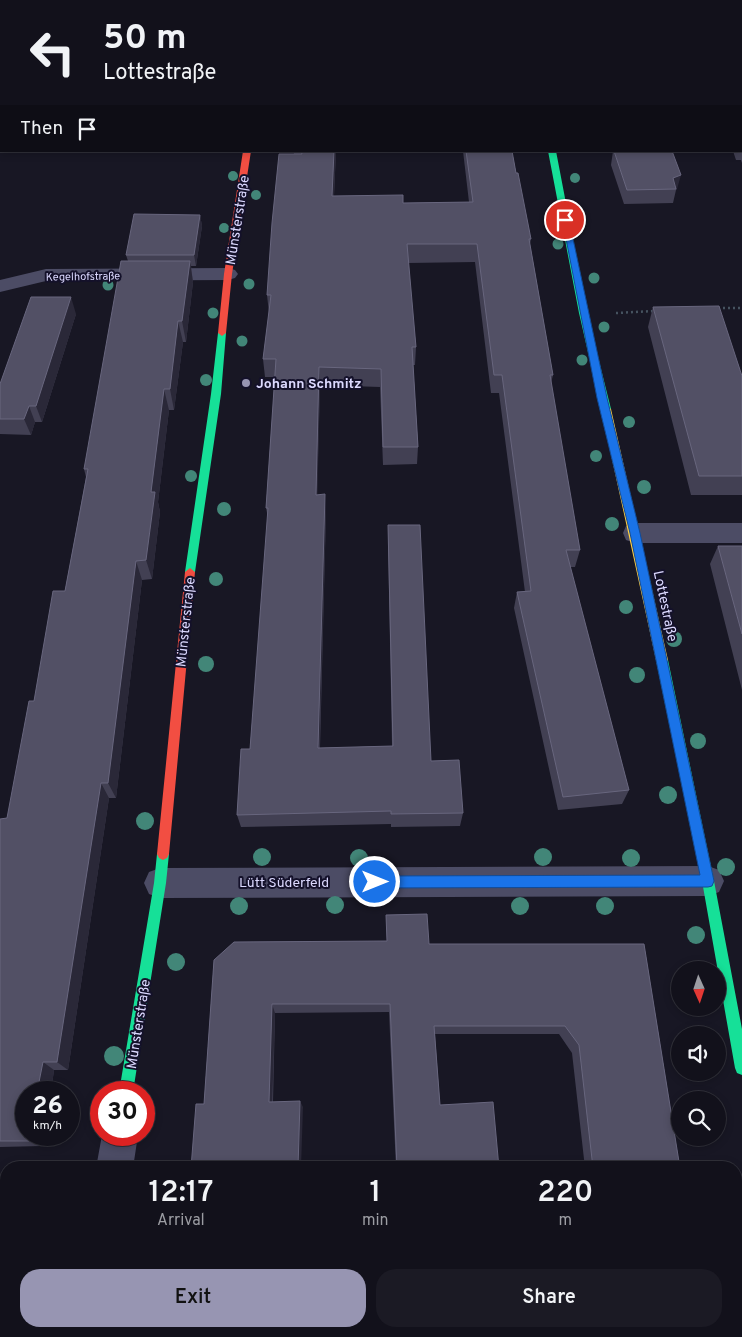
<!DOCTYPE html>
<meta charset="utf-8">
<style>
body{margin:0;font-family:Overpass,sans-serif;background:#1b1a24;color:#f1f3f6;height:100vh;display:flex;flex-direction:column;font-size:19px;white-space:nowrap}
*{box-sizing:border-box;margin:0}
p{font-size:16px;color:#9c9da3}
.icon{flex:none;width:28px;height:28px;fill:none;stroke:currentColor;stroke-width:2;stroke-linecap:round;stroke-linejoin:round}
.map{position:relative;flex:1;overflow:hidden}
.sheet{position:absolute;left:0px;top:1161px;width:742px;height:176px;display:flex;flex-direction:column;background:#12111b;border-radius:20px 20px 0 0;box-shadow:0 2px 8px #0003,0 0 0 1px #31313a}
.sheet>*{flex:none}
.hud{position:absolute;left:0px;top:0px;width:742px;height:152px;box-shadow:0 2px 8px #0003,0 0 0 1px #31313a;background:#12111b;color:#f1f3f6;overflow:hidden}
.needle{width:32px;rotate:177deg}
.controls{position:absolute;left:671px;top:961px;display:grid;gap:10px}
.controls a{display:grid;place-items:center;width:55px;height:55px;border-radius:50%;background:#12111b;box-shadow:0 2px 8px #0003,0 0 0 1px #31313a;font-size:25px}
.speed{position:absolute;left:15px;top:1081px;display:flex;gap:10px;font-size:25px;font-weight:700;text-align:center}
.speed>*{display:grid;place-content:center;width:65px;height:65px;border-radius:50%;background:#12111b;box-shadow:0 2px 8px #0003,0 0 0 1px #31313a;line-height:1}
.speed small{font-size:12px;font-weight:400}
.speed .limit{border:8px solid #d22;background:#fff;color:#111}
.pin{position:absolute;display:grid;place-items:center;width:42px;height:42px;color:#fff;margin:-21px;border:2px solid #fff;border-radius:50%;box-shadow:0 1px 5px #0007}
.me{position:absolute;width:55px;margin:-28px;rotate:90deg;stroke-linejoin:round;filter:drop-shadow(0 0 4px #0008)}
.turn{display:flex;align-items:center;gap:18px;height:105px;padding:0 20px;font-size:22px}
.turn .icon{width:65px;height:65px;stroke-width:2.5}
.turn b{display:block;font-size:35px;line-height:42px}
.then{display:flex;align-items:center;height:48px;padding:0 20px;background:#0003;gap:10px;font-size:19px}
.eta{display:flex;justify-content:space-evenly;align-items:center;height:85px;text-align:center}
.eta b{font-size:30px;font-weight:600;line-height:35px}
.cta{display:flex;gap:10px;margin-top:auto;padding:10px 20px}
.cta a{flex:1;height:58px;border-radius:20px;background:#9795b2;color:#111;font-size:20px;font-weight:600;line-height:58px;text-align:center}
.cta a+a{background:#1b1a24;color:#f1f3f6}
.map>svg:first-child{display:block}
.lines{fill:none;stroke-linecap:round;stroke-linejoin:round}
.path{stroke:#465360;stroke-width:2.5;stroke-dasharray:2 3;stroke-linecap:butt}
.lane{fill:#4c4c65;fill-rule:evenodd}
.street{fill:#4c4c65;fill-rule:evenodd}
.fast{fill:#16e098;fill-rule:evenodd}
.slow{fill:#ffcf43;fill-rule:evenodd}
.jam{fill:#f24e42;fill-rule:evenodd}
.tree{fill:#428678}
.wall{fill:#424053}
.shaded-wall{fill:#2a2838}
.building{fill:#525065;stroke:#68667e}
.route{fill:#1a73e8;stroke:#114b97}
.poi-dot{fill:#9795b2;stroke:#14112a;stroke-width:2}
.labels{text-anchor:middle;stroke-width:4;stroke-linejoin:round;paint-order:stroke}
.far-street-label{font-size:11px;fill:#dcd9ff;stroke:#14112a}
.street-label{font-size:14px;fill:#dcd9ff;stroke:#14112a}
.poi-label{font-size:14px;font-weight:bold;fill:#dcd9ff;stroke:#14112a;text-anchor:start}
</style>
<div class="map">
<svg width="742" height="1337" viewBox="0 0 742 1337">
<rect width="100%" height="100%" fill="#181724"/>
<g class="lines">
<path class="path" d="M718,308H742
M616,313L654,311"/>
<path class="lane" d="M0,1180L6,1181V1208H0Z"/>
<path class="street" d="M0,138H1V148H0Z
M228,268L235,270L238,274L235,278L228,280L46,281L0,292V280L46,269Z
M635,523H742V543H635L626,540L623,533L626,526Z
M708,866L719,870L724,881L719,892L708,896L160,898L149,894L144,883L149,872L160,868Z
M102,1135H138L133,1168H96Z
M79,1331H119L118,1337H78Z"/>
<path class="fast" d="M548,151H556L587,313L611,409L606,412L601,409L579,313Z
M222,330L226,333L221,394L195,572L190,576L185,572L211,394L218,333Z
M662,655L666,657L668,660L714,881L742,1029V1075L737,1073L735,1068L702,881L656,660L658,657Z
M163,848L167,850L169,854L166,883L133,1092H119L154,883L157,854L159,850Z"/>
<path class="slow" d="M606,406L611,409L668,660L666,663H658L656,660L601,409Z"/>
<path class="jam" d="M243,151H251L232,274L226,333L222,336L218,333L224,274Z
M190,568L195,572L169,854L167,858L163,860L159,858L157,854L185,572Z"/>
</g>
<g class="tree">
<circle cx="233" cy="176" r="5"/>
<circle cx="575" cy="178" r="5"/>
<circle cx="256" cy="195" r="5"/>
<circle cx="224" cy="228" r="5"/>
<circle cx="558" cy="244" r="5.5"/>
<circle cx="594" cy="278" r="5.5"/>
<circle cx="249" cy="284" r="5.5"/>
<circle cx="108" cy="285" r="5.5"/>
<circle cx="213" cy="313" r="5.5"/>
<circle cx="604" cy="327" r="5.5"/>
<circle cx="242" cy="341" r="5.5"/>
<circle cx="582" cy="360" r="5.5"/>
<circle cx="206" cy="380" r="6"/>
<circle cx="629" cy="422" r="6"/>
<circle cx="596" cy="456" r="6"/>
<circle cx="191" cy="476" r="6"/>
<circle cx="644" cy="487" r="7"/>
<circle cx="224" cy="509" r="7"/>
<circle cx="612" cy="524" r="7"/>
<circle cx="216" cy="579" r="7"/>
<circle cx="626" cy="607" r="7"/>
<circle cx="674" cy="639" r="8"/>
<circle cx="206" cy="664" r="8"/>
<circle cx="637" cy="675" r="8"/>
<circle cx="698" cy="741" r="8"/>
<circle cx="668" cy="795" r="9"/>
<circle cx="145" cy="821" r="9"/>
<circle cx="262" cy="857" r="9"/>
<circle cx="543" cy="857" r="9"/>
<circle cx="359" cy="858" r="9"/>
<circle cx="631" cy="858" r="9"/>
<circle cx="726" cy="867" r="9"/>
<circle cx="335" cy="905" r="9"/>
<circle cx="239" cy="906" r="9"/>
<circle cx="520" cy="906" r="9"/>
<circle cx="605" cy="906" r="9"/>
<circle cx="696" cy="935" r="9"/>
<circle cx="176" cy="962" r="9"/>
<circle cx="114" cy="1056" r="10"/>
</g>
<path class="wall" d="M222,0H742V163L741,160H736L733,151H741V1H215Z
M293,151H336L334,196L403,203L469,202L463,151H512L516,173L531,239L530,244L553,375L551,383L580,550L575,567H570L629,790L622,804L558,810L514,608L517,592H525L499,393H491L475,262L408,263L416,347L415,365H413L418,447L417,464L383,465L380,387L320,385L317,495L326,512L320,748L392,746L388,542V525L431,761L463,813L460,826L391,827V824L241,827L237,815L250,749L268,518L266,508L275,377H265L263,359L269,313L267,295L294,154Z
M613,151H672L677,189L676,190L673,203L624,204L611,165Z
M200,215L202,226L196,266H191L193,282L186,342H183L174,410H169L158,502L160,512L152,579L142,580L116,798H109L68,1070H54L51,1092H26V1135H44L42,1146L0,1147V819L7,818L34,701L65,591L86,477L84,469L128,261L126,255Z
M653,307L742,376V495H691L648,327Z
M76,314L42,422H35L31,435L0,434V384Z
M718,546H742V690L710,564Z
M386,915L429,944H644L680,1168H585L572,1053L559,1034H435L440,1105L499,1168H396L389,1012L275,1013L273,1102L303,1107L204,1104L214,960L387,941Z
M603,1331H706L707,1337H604Z"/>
<path class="shaded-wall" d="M33,0H120V1H34Z
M606,0H615V1H599Z
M0,84H1V106H0Z
M334,151H336L333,214L332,196Z
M681,175L677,189L676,190L673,178Z
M200,215L202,226L196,266L194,255Z
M190,261L193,282L186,342L182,321Z
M71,297L76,314L42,422L36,406Z
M178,321L183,342L174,410L170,389Z
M319,367L320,385L317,512L316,495Z
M164,389L169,410L158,502L160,512L152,579L146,560L151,492Z
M29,406L35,422L31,435L24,419Z
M325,494L326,512L319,762L318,748Z
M136,561L142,580L116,798L108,783Z
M101,783L109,798L68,1070L57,1062Z
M272,1004L275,1013L272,1108L269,1102Z
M43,1062L54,1070L51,1092H37Z
M300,1101L303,1107L301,1168H298Z
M30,1135H44L42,1146L29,1141Z
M6,1310V1331H23L22,1337H2Z
M296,1331H300V1337H296Z"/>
<path class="building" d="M0,0H34V1H1V84H0Z
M222,0H606L599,1H215Z
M617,0H742V142L741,140V1H618Z
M301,151H334L332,196L403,195V203L473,202L466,151H512L516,173H518L531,239H529L553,375H550L580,550H566L629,790L563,797L517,592L531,591L502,375H494L477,244H407L416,347H412L418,447H383L381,369L319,367L316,495L325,494L318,748L393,746L388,525H420L431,761L459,760L463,813L391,814V811L237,815L241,749H250L268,508H266L276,359H263L271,295H267L272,223L279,154H302Z
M614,151H672L681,175L673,178L676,189L627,190Z
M134,214L200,215L194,255H126Z
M121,261H190L182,321H178L170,389H164L151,492H155L146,560L136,561L108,783H101L57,1062H43L37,1092H26V1135H30L29,1141H0V819L7,818L29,701H34L53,591H65L88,469H84Z
M31,297H71L36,406H29L24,419H0V384Z
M719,306L742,376V476H699L653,307Z
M718,546H742V634Z
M427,914L429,944H644L680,1168H593L579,1045L565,1026H434L440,1105L493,1102L499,1168H397L390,1004H272L269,1102L300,1101L298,1168H191L196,1104H204L214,960L234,942L387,941L386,915Z
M0,1220H6V1310L2,1337H0Z
M171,1331H296V1337H170Z
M406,1331H514L515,1337H406Z
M612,1331H706L707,1337H612Z"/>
<path class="route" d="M562,218L569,220L607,398L640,533L714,881L712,886L708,887L375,888L371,886L369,882L371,878L375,876L700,875L630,533L597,398Z"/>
<circle class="poi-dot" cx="246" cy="383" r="5"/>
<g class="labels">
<g class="far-street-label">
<text transform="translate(83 276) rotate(-1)" y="4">Kegelhofstraße</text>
</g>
<g class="street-label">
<text transform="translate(237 220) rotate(-81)" y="5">Münsterstraße</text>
<text transform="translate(666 606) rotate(78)" y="5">Lottestraße</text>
<text transform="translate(185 622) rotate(-84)" y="5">Münsterstraße</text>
<text x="284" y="887">Lütt Süderfeld</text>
<text transform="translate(138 1024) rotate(-81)" y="5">Münsterstraße</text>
</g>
<g class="poi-label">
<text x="256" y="388">Johann Schmitz</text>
</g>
</g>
</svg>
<div class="controls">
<a><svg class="needle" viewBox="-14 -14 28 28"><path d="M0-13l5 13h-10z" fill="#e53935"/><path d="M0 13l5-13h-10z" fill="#9c9da3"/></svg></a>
<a><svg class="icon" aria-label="sound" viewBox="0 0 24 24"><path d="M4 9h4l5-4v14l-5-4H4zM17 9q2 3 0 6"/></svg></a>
<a><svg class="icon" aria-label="search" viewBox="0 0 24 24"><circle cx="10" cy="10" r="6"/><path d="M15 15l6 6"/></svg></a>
</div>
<div class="speed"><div>26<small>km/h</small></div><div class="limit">30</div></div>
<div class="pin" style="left:565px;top:220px;background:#d93025"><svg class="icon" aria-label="arrive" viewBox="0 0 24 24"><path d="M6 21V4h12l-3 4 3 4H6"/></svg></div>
<svg class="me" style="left:375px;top:882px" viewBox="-20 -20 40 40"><circle r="17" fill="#1a73e8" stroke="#fff" stroke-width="3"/><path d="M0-11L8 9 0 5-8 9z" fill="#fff"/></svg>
<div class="hud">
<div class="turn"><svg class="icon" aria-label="left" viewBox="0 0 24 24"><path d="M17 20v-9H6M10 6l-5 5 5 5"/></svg><div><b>50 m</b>Lottestraße</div></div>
<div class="then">Then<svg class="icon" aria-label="arrive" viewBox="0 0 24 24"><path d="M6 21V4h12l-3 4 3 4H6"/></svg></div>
</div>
<section class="sheet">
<div class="eta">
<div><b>12:17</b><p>Arrival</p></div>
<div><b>1</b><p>min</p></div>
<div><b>220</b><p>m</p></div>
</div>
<div class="cta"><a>Exit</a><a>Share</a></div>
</section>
</div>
